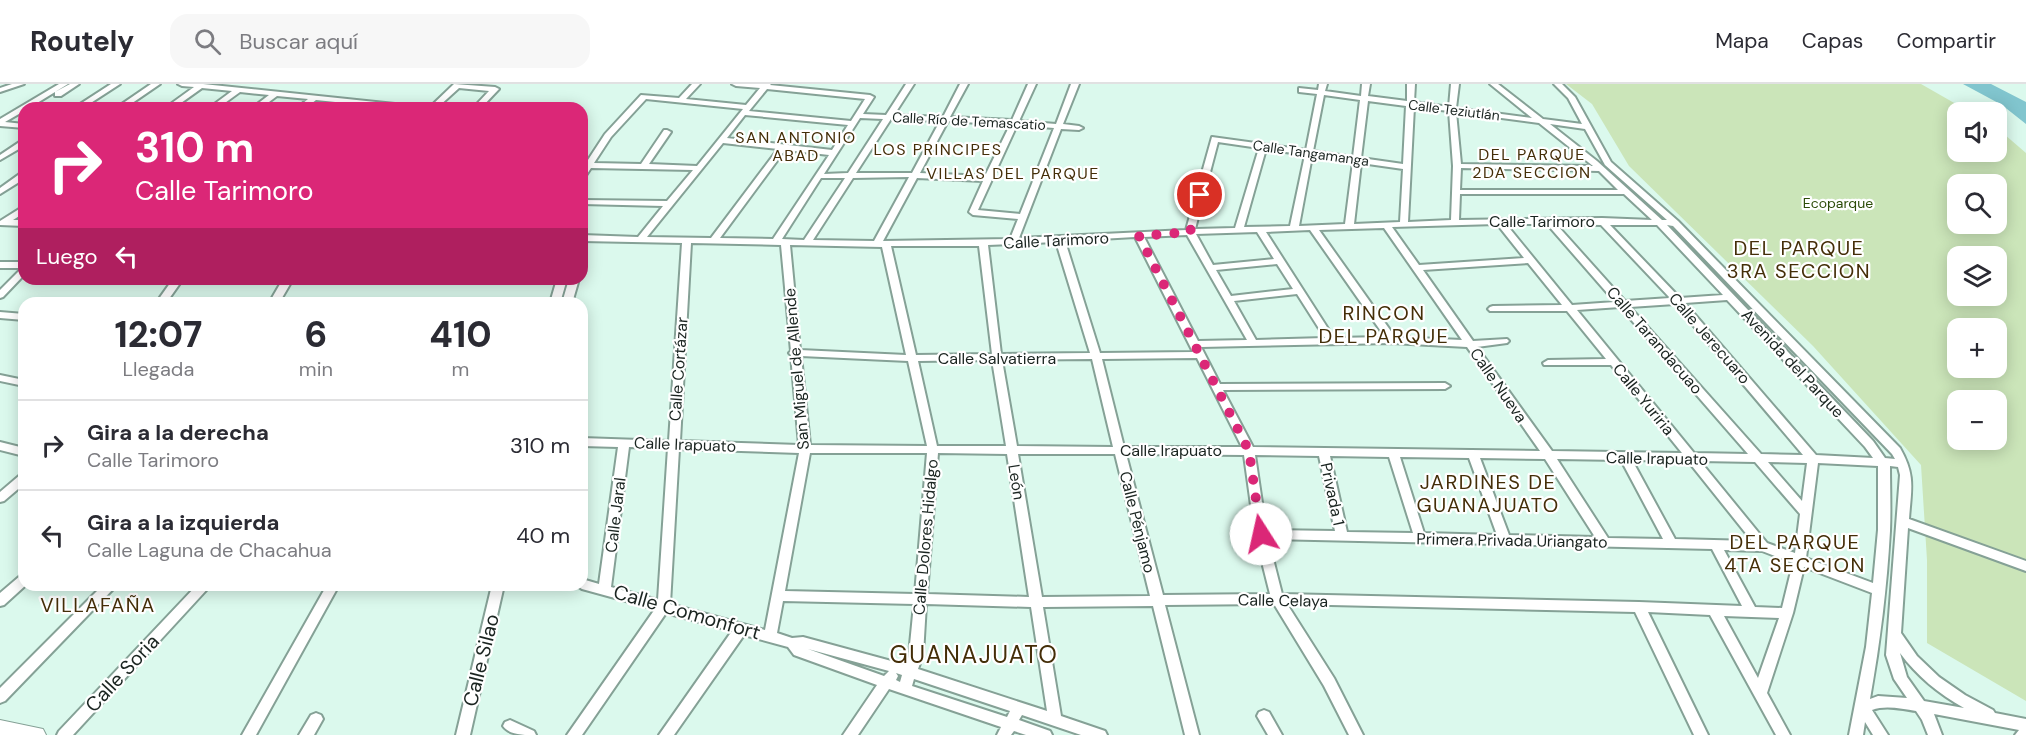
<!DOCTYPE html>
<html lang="es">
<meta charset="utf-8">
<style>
body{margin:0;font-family:"DM Sans",sans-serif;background:#f7f7f7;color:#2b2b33;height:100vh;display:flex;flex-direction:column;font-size:22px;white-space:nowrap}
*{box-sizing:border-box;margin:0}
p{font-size:20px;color:#7c7c81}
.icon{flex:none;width:33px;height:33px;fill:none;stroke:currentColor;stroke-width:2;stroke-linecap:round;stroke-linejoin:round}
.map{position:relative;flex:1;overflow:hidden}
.drawer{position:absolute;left:18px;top:213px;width:570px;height:294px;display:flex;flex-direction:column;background:#fff;border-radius:18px;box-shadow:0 3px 15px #0003}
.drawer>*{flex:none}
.hud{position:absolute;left:18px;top:18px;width:570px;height:183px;border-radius:18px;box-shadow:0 3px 15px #0003;background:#db2777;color:#fff;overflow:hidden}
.tools{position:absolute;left:1947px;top:18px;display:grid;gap:12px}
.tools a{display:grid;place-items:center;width:60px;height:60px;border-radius:12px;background:#fff;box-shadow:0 3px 15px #0003;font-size:30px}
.pin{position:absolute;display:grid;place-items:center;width:51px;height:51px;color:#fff;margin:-26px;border:3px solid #fff;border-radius:50%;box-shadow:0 2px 6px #0007}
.me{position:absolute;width:66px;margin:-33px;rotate:350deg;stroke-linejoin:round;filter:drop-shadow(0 0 4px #0008)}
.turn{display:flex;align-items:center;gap:21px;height:126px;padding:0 18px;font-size:27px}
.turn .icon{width:78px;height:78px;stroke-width:2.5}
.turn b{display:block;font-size:42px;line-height:51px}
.then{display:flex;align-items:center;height:57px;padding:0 18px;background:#0003;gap:12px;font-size:22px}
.eta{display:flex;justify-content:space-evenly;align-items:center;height:102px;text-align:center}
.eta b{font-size:36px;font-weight:800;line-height:42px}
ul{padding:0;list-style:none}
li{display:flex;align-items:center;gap:18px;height:90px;padding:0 18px;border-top:2px solid #e1e1e2}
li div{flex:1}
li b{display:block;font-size:22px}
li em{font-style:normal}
header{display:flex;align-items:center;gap:36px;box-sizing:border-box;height:84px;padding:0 30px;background:#fff;border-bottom:2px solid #e1e1e2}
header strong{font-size:28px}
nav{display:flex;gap:33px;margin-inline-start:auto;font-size:21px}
.search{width:420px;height:54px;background:#f7f7f7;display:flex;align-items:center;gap:15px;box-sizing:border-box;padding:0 21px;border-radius:18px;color:#7c7c81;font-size:22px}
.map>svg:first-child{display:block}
.green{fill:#cbe5b9;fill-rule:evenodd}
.water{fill:#81c5ce}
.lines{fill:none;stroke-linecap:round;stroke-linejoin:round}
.minor-casing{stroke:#85a196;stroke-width:4}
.major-casing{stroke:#85a196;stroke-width:2}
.minor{fill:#fff;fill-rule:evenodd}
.major{fill:#fff;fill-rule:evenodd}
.route{stroke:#db2777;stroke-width:10;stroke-dasharray:0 18}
.labels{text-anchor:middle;stroke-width:4.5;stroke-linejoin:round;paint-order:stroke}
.far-street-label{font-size:14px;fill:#1a2420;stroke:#fff}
.far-park-label{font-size:14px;fill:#2c4c08;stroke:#fff}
.far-quarter-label{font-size:16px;letter-spacing:1.5px;fill:#442e08;stroke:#fff}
.street-label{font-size:16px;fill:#1a2420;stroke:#fff}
.quarter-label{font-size:20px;letter-spacing:1.5px;fill:#442e08;stroke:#fff}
.near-street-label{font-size:20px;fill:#1a2420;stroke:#fff}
.near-quarter-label{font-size:24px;letter-spacing:1.5px;fill:#442e08;stroke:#fff}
</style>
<header>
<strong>Routely</strong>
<div class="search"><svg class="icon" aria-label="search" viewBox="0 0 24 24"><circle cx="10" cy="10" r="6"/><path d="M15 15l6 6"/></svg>Buscar aquí</div>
<nav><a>Mapa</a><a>Capas</a><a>Compartir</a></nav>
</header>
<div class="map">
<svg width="2026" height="651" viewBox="0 0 2026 651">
<rect width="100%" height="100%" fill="#dbf9ed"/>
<path class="green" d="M1566,0H1921L1970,28H1958V68H1996L1997,44L2026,69V617L1927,559V476L1921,381L1813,262L1629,82L1592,20ZM1958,100H1996V140H1958ZM1958,172H1996V212H1958ZM1958,244H1996V284H1958ZM1958,316H1996V356H1958Z"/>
<path class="water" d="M1963,0H1991L2026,18V40L2002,21Z"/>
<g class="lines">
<defs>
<path id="minor" d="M12,0H24L0,8V4Z
M59,0H68L29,24H24V27L5,38L24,40V44L0,42V35Z
M70,0H79L61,12H55V8Z
M111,0H120L83,24H74Z
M151,0H160L125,24H116Z
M178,0H203L414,22L418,24H393L316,16L306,24H297L308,15L277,12L261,24H252L269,11L240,8L218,24H209L232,7L202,4L174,24H165L194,3L182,2Z
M454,0L495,3L499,5L481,24H473L489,7L459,4L437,24H429Z
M692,0H700L686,15L746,21L760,4L736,2L732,0H771L770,1L870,11L874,13L863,30L886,31L906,0H914L894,31L943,33L960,0H968L950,33L1012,36L1028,0H1036L1019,37L1056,40L1071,0H1079L1063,40L1079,42L1083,44L1079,46L1061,45L1019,154L1186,146L1212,53L1306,66L1317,10L1299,8V4L1318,6L1319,0H1327L1325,7L1361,12L1362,0H1370L1368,12L1407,17V0H1415L1414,18L1449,23L1451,0H1459L1456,24L1532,34L1490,0H1498L1543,35L1582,40L1568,14L1554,0H1562L1575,13L1611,78L1678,137L1900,364C1916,392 1911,405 1909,435L2026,477V487L1908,444L1901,549L1917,572L1939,593L1965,611L1993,626L1995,629L2026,635V651H2015L2019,646L1934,630L1942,651H1928L1922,636L1916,627C1902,625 1886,621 1872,626L1888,651H1873L1865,638L1863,651H1849L1866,563L1872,509L1804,483L1793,529L1767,609L1790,651H1776L1710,531L1648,528L1708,651H1694L1635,528L1287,520L1334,594L1363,651H1349L1324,602L1274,520L1165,521L1199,651H1185L1153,522L1043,523L1061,632L1105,647L1107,651H1081L1022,631L1019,636L1050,647L1052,651H1026L1014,647L1011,651H997L1001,643L889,605L858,651H843L877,601L794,571L788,563L744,551L674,651H659L732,547L666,529L582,651H567L655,525L582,505L576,501H582V495L599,500L618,363L582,362V354L669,357L682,159L582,157V151L638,153L663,122L582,120V116L667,117L693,86L591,84L585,93H582L583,83L582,80L586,79L605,50L641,11L679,14ZM767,5L865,15L851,37L749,27ZM1324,11L1360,16L1353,73L1313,67ZM646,15L743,25L697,82L649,80L671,48L667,46H664L641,80L594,79L611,53ZM1368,17L1406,22L1403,80L1361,74ZM1414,23L1449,27L1453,82L1451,136L1408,138ZM1456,28L1539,39L1593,82L1461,80ZM745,31L848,41L832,66L727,54ZM860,34L883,35L848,89L824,90ZM891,35L940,37L912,89H856ZM948,37L1010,41L985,92L920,89ZM1550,40L1585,45L1605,81L1667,136H1662L1597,77ZM1017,41L1054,44L1020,130L978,126ZM1218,58L1259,64L1235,144L1195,145ZM723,59L778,65L711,154L647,153ZM1266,65L1305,71L1290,142L1244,143ZM785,66L829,71L773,155L720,154ZM1312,72L1353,78L1345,140L1299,142ZM1361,79L1403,85L1400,138L1354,140ZM1461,84L1599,87L1618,106H1460ZM909,93L874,157L813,156L853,94ZM821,94H845L804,156L782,155ZM917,94L983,97L969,128L973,131L1018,135L1010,155L883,157ZM1460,110H1624L1652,136L1602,134L1459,136ZM1497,140L1524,174L1419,181L1392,143ZM1506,140H1547L1615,218L1572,221ZM1556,140L1601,141L1670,214L1625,217ZM1610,141H1657L1723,211L1680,214ZM1667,141L1673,142L1892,370L1895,375L1885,374L1873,357ZM1384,144L1462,256L1395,253L1319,146ZM1310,146L1385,253L1334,254L1266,148ZM1257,148L1274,175L1213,181L1196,150ZM1187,151L1247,256L1198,257L1144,153ZM1135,153L1189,260L1193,268L1100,269L1065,157ZM1056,158L1090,269L1001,270L988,161ZM691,159L781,161L791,267L789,269L791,271L799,361L680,357ZM790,161L882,163L906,271L800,266ZM891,162H979L992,270L916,271ZM1528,179L1562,221L1493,222L1490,223L1488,225L1490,227H1567L1606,275L1548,276L1543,279L1544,281H1611L1682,369L1552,367L1477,263L1507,259L1509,257L1507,255L1473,257L1423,186ZM1277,180L1293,205L1231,212L1216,186ZM1297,210L1325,254L1256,256L1234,217ZM1727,216L1865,363L1873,374L1816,371L1685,219ZM1675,220L1803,371L1761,370L1630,223ZM1620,223L1748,370L1694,369L1577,226ZM1392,259L1467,263L1540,367L1253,363L1223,306L1445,305L1450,302L1445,299L1220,300L1201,263ZM801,272L908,277L927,362L810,361ZM1197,274L1242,363H1124L1102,275ZM1092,275L1113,363L1017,362L1002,276ZM992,276L1006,362H937L918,277ZM629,363L668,364L658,516L611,503ZM679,365L799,369L765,546L670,520ZM810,369H927L915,510L785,507ZM938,369L1007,370L1029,513L927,510ZM1018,370H1115L1150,512L1042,513ZM1126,370L1244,371L1255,450L1270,510L1163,511ZM1255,371L1319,372L1335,447L1266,446ZM1330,372L1389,373L1413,449L1347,448ZM1400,373L1469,374L1497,451L1424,449ZM1480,374L1545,375L1595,453L1509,451ZM1557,375L1621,376L1663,455L1608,454ZM1632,376L1688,377L1752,457L1675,455ZM1700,377L1755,378L1800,430L1795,469L1767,459ZM1768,378L1807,379L1802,417ZM1818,379L1878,382V446L1873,499L1806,474ZM1890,382L1898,383L1900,391L1886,571L1894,595L1907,614L1878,612L1870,615C1880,559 1887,503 1890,447C1891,425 1890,404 1890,382ZM1268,455L1712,465L1742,522L1639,518L1282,510ZM1724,466L1762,467L1793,479L1782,524L1755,523ZM783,517L914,520L909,571L906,581L803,553L792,554L777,549ZM926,520L1031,523L1047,627L918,585L923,571ZM1724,532L1779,534L1758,594ZM808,565L889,587L884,592ZM1900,569C1917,592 1939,610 1964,624L1924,617L1907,593ZM896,589L902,591L900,598L896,596L898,592ZM914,595L1010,627L1007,633L912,602Z
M21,57H24V62L0,76V71Z
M21,89H24V95L0,110V104Z
M24,122V129L13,136H24V142L0,141V137Z
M0,178H24V191L3,213L0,214V206L22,184H0Z
M173,195H183L166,219H156Z
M283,195H293L279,219H269Z
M557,195H567L560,219H550Z
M569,195H579L572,219H562Z
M0,228L24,230V236L0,234Z
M0,291L24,296V302L0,297Z
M0,358L24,364V372L0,366Z
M24,390V400L4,417L0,418V408L20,391Z
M24,490V501H26L4,521L0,522V509L20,492Z
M103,501H117L5,617L0,619V604Z
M197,501H211L73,651H57L59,647Z
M327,501H339L256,651H242Z
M492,501H504L470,651H456Z
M1264,626L1269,628L1282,651H1268L1257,632L1259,628Z
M316,629L321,631L323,635L314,651H299L311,631Z
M510,636L534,647L536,651C524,651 509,651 503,642L505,638Z"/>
<path id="major" d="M0,636L43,645L46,651H0Z"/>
</defs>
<use href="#minor" class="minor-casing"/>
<use href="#major" class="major-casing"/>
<use href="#minor" class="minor"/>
<use href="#major" class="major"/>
</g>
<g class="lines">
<path class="route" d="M1200,111L1190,148L1139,152L1249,367L1261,450"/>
</g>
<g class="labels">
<g class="far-street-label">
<text transform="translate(1454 26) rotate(7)" y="5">Calle Teziutlán</text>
<text transform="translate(969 37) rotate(3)" y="5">Calle Río de Temascatio</text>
<text transform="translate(1311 69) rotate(8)" y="5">Calle Tangamanga</text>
</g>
<g class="far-park-label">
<text x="1838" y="124">Ecoparque</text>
</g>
<g class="far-quarter-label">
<text x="796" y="59">SAN ANTONIO<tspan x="796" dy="18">ABAD</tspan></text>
<text x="938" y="71">LOS PRINCIPES</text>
<text x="1532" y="76">DEL PARQUE<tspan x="1532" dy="18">2DA SECCION</tspan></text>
<text x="1013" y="95">VILLAS DEL PARQUE</text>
</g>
<g class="street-label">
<text x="1542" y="143">Calle Tarimoro</text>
<text transform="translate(1056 156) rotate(-3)" y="6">Calle Tarimoro</text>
<text transform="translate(1710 254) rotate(49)" y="6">Calle Jerecuaro</text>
<text transform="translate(1655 256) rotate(49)" y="6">Calle Tarandacuao</text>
<text x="997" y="280">Calle Salvatierra</text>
<text transform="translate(1793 279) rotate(47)" y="6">Avenida del Parque</text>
<text transform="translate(678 285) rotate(-86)" y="6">Calle Cortázar</text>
<text transform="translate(796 285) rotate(-95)" y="6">San Miguel de Allende</text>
<text transform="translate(1499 301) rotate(55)" y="6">Calle Nueva</text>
<text transform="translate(1644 315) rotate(51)" y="6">Calle Yuriria</text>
<text transform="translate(685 360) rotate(2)" y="6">Calle Irapuato</text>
<text x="1171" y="372">Calle Irapuato</text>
<text transform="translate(1657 374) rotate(1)" y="6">Calle Irapuato</text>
<text transform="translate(1017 398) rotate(81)" y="6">León</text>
<text transform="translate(1333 410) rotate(78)" y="6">Privada 1</text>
<text transform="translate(615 431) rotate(-83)" y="6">Calle Jaral</text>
<text transform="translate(1138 438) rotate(76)" y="6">Calle Pénjamo</text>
<text transform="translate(925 453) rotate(-85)" y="6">Calle Dolores Hidalgo</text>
<text transform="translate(1512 456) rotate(1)" y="6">Primera Privada Uriangato</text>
<text transform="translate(1283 516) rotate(1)" y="6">Calle Celaya</text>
</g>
<g class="quarter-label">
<text x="1799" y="171">DEL PARQUE<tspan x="1799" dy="23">3RA SECCION</tspan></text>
<text x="1384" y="236">RINCON<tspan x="1384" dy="23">DEL PARQUE</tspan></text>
<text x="1488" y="405">JARDINES DE<tspan x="1488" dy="23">GUANAJUATO</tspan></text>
<text x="1795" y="465">DEL PARQUE<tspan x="1795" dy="23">4TA SECCION</tspan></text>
<text x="98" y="528">VILLAFAÑA</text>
</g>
<g class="near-street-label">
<text transform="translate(687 528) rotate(16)" y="7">Calle Comonfort</text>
<text transform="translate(481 576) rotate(-76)" y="7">Calle Silao</text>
<text transform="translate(122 589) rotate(-47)" y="7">Calle Soria</text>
</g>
<g class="near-quarter-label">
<text x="974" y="579">GUANAJUATO</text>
</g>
</g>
</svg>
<div class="tools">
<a><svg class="icon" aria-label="sound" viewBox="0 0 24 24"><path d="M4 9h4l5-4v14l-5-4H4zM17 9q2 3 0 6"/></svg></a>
<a><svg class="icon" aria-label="search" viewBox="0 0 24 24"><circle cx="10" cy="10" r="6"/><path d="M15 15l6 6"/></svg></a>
<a><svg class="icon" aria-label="layers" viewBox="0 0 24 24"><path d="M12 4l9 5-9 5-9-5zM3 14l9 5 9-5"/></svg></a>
<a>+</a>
<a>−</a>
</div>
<div class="pin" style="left:1200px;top:111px;background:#d93025"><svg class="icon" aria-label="arrive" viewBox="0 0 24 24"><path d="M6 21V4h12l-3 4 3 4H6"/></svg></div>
<svg class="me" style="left:1261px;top:450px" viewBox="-20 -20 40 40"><circle r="19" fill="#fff"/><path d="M0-13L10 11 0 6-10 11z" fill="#db2777"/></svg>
<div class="hud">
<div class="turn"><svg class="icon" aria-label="right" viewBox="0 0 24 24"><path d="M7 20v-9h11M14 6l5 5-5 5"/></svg><div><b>310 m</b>Calle Tarimoro</div></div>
<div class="then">Luego<svg class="icon" aria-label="left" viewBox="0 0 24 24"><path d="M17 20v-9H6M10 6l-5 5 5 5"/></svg></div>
</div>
<section class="drawer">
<div class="eta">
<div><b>12:07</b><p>Llegada</p></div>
<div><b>6</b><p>min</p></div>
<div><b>410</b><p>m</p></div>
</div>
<ul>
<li><svg class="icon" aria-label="right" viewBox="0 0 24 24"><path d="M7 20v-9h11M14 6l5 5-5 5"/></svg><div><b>Gira a la derecha</b><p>Calle Tarimoro</p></div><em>310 m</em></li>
<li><svg class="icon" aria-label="left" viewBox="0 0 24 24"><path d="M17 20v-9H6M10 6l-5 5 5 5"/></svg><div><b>Gira a la izquierda</b><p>Calle Laguna de Chacahua</p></div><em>40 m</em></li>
</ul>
</section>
</div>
